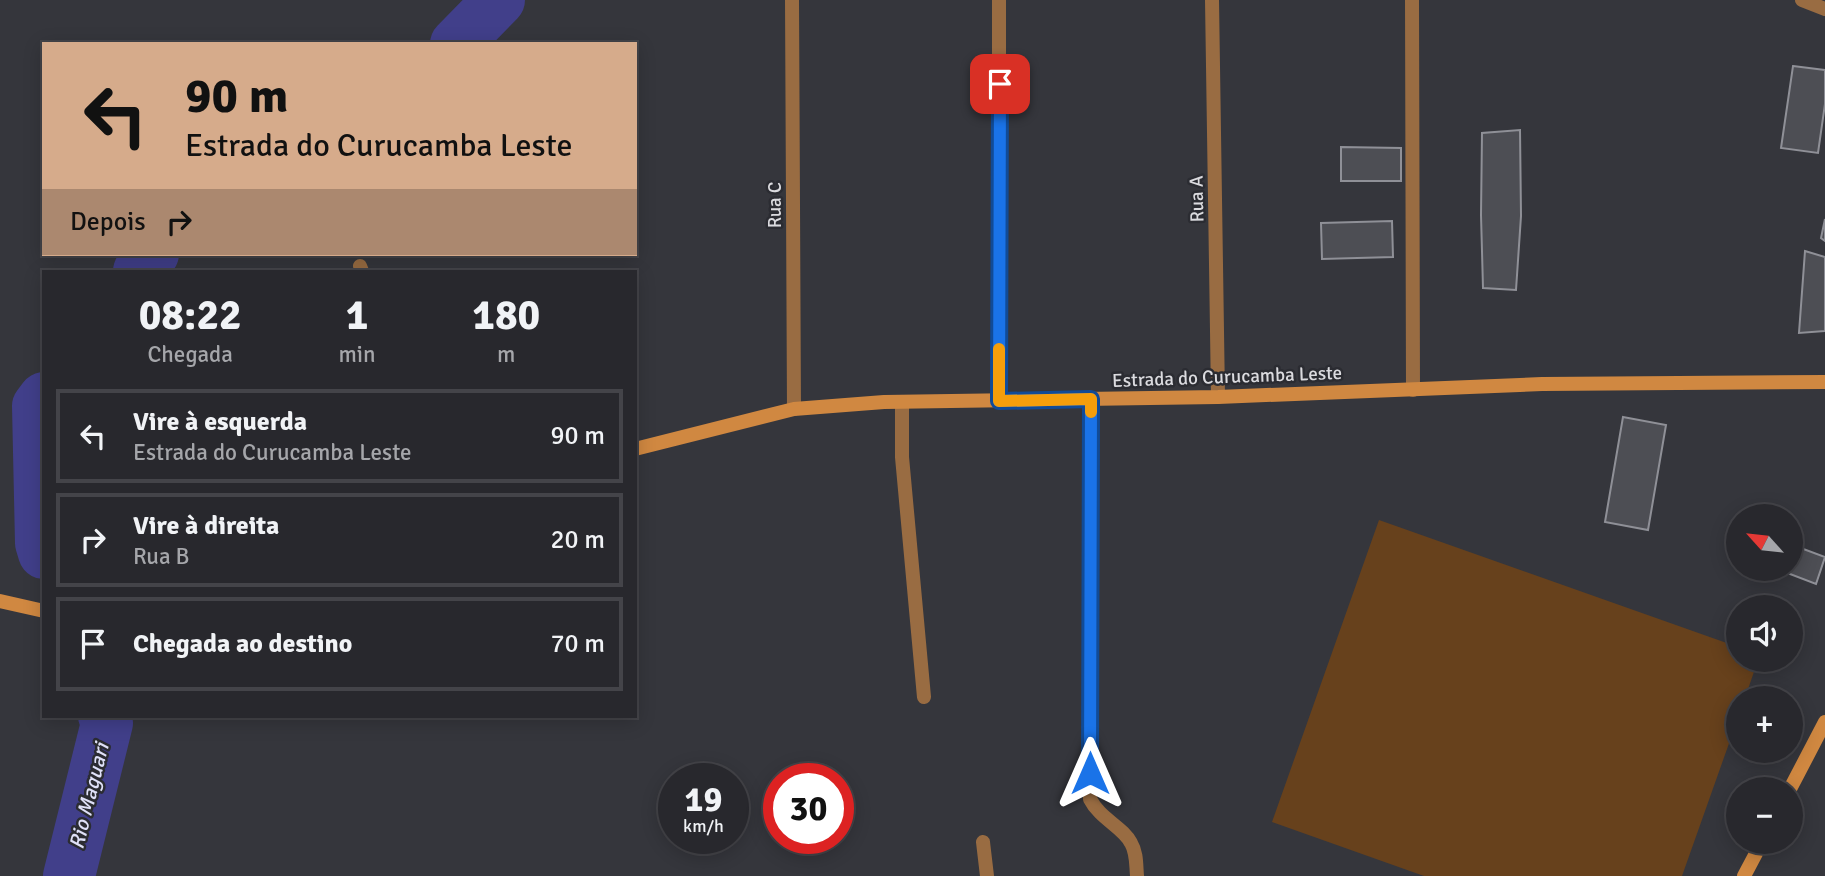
<!DOCTYPE html>
<html lang="pt">
<meta charset="utf-8">
<style>
body{margin:0;font-family:Signika,sans-serif;background:#343439;color:#f1f3f6;height:100vh;display:flex;flex-direction:column;font-size:26px;white-space:nowrap}
*{box-sizing:border-box;margin:0}
p{font-size:23px;color:#a5a6aa}
.icon{flex:none;width:38px;height:38px;fill:none;stroke:currentColor;stroke-width:2;stroke-linecap:round;stroke-linejoin:round}
.map{position:relative;flex:1;overflow:hidden}
.side{position:absolute;left:42px;top:270px;width:595px;height:448px;display:flex;flex-direction:column;background:#28282d;border-radius:0px;box-shadow:0 4px 18px #0003,0 0 0 2px #444449}
.side>*{flex:none}
.guide{position:absolute;left:42px;top:42px;width:595px;height:214px;border-radius:0px;box-shadow:0 4px 18px #0003,0 0 0 2px #444449;background:#d6ab8b;color:#111;overflow:hidden}
.needle{width:46px;rotate:297deg}
.fabs{position:absolute;left:1726px;top:504px;display:grid;gap:14px}
.fabs a{display:grid;place-items:center;width:77px;height:77px;border-radius:50%;background:#28282d;box-shadow:0 4px 18px #0003,0 0 0 2px #444449;font-size:35px}
.speed{position:absolute;left:658px;top:763px;display:flex;gap:14px;font-size:35px;font-weight:700;text-align:center}
.speed>*{display:grid;place-content:center;width:91px;height:91px;border-radius:50%;background:#28282d;box-shadow:0 4px 18px #0003,0 0 0 2px #444449;line-height:1}
.speed small{font-size:18px;font-weight:400}
.speed .limit{border:10px solid #d22;background:#fff;color:#111}
.pin{position:absolute;display:grid;place-items:center;width:60px;height:60px;color:#fff;margin:-30px;border-radius:14px;box-shadow:0 4px 10px #0006}
.me{position:absolute;width:77px;margin:-38px;rotate:0deg;stroke-linejoin:round;filter:drop-shadow(0 0 5px #0008)}
.turn{display:flex;align-items:center;gap:24px;height:147px;padding:0 28px;font-size:32px}
.turn .icon{width:91px;height:91px;stroke-width:2.5}
.turn b{display:block;font-size:49px;line-height:60px}
.then{display:flex;align-items:center;height:66px;padding:0 28px;background:#0003;gap:14px;font-size:26px}
.eta{display:flex;justify-content:space-evenly;align-items:center;height:119px;text-align:center}
.eta b{font-size:42px;font-weight:800;line-height:49px}
ul{padding:0;list-style:none}
li{display:flex;align-items:center;gap:21px;height:94px;margin:0 14px 10px;padding:0 14px;border:4px solid #444449;border-radius:0px}
li div{flex:1}
li b{display:block;font-size:26px}
li em{font-style:normal}
.map>svg:first-child{display:block}
.green{fill:#67411c}
.lines{fill:none;stroke-linecap:round;stroke-linejoin:round}
.river{stroke:#413f8a;stroke-width:52}
.building{fill:#4d4e54;stroke:#8f9097;stroke-width:2}
.path{stroke:#6c6c72;stroke-width:4.5;stroke-dasharray:7 3.5;stroke-linecap:butt}
.lane{stroke:#996c42;stroke-width:14}
.street{stroke:#996c42;stroke-width:14}
.secondary{stroke:#d08841;stroke-width:14}
.route-casing{stroke:#114b97;stroke-width:18}
.route{stroke:#1a73e8;stroke-width:12}
.slow{stroke:#f59e0b;stroke-width:12}
.labels{text-anchor:middle;stroke-width:5;stroke-linejoin:round;paint-order:stroke}
.street-label{font-size:19px;fill:#dbdbdf;stroke:#2b2c32}
.water-label{font-size:21px;font-style:italic;fill:#dfe1f8;stroke:#2b2c32}
</style>
<div class="map">
<svg width="1825" height="876" viewBox="0 0 1825 876">
<rect width="100%" height="100%" fill="#35363c"/>
<path class="green" d="M1379,520L1738,647V660H1758L1745,698H1738V718L1682,876H1424L1272,822Z"/>
<g class="lines">
<path class="river" d="M456,44L499,0
M139,271L153,254
M44,398L38,406L41,543L44,553
M69,876L107,723L104,716"/>
</g>
<path class="building" d="M1793,66L1825,70V104L1818,153L1781,148Z
M1520,130L1521,216L1516,290L1483,288L1481,215L1482,133Z
M1341,147L1401,148V181H1341Z
M1825,219V241L1821,238Z
M1392,221L1393,257L1322,259L1321,223Z
M1805,251L1825,257V331L1799,333Z
M1623,417L1666,425L1648,530L1605,522Z
M1790,544L1825,557L1816,584L1777,569H1790Z"/>
<g class="lines">
<path class="path" d="M1790,821L1796,810"/>
<path class="lane" d="M902,402V457L924,697"/>
<path class="street" d="M792,0L794,409
M1212,0L1218,397
M1412,0L1413,390
M1802,0L1825,9
M360,266L362,271
M1091,399L1090,799C1100,819 1123,827 1131,843C1137,853 1136,865 1137,876
M999,401V0
M983,842L987,876"/>
<path class="secondary" d="M635,449L794,409L884,402L1218,397L1542,384L1825,382
M0,601L44,611
M1790,789L1825,722
M1744,876L1762,842"/>
</g>
<g class="lines">
<defs>
<path id="route" d="M1000,84L999,401L1091,399L1090,773"/>
</defs>
<use href="#route" class="route-casing"/>
<use href="#route" class="route"/>
<path class="slow" d="M999,349V401L1091,399V412"/>
</g>
<g class="labels">
<g class="street-label">
<text transform="translate(1196 199) rotate(-91)" y="7">Rua A</text>
<text transform="translate(774 205) rotate(-90)" y="7">Rua C</text>
<text transform="translate(1227 376) rotate(-2)" y="7">Estrada do Curucamba Leste</text>
</g>
<g class="water-label">
<text transform="translate(89 796) rotate(-76)" y="7">Rio Maguari</text>
</g>
</g>
</svg>
<div class="fabs">
<a><svg class="needle" viewBox="-14 -14 28 28"><path d="M0-13l5 13h-10z" fill="#e53935"/><path d="M0 13l5-13h-10z" fill="#a5a6aa"/></svg></a>
<a><svg class="icon" aria-label="sound" viewBox="0 0 24 24"><path d="M4 9h4l5-4v14l-5-4H4zM17 9q2 3 0 6"/></svg></a>
<a>+</a>
<a>−</a>
</div>
<div class="speed"><div>19<small>km/h</small></div><div class="limit">30</div></div>
<div class="pin" style="left:1000px;top:84px;background:#d93025"><svg class="icon" aria-label="arrive" viewBox="0 0 24 24"><path d="M6 21V4h12l-3 4 3 4H6"/></svg></div>
<svg class="me" style="left:1090px;top:773px" viewBox="-20 -20 40 40"><path d="M0-17L14 15 0 8-14 15z" fill="#1a73e8" stroke="#fff" stroke-width="4"/></svg>
<div class="guide">
<div class="turn"><svg class="icon" aria-label="left" viewBox="0 0 24 24"><path d="M17 20v-9H6M10 6l-5 5 5 5"/></svg><div><b>90 m</b>Estrada do Curucamba Leste</div></div>
<div class="then">Depois<svg class="icon" aria-label="right" viewBox="0 0 24 24"><path d="M7 20v-9h11M14 6l5 5-5 5"/></svg></div>
</div>
<section class="side">
<div class="eta">
<div><b>08:22</b><p>Chegada</p></div>
<div><b>1</b><p>min</p></div>
<div><b>180</b><p>m</p></div>
</div>
<ul>
<li><svg class="icon" aria-label="left" viewBox="0 0 24 24"><path d="M17 20v-9H6M10 6l-5 5 5 5"/></svg><div><b>Vire à esquerda</b><p>Estrada do Curucamba Leste</p></div><em>90 m</em></li>
<li><svg class="icon" aria-label="right" viewBox="0 0 24 24"><path d="M7 20v-9h11M14 6l5 5-5 5"/></svg><div><b>Vire à direita</b><p>Rua B</p></div><em>20 m</em></li>
<li><svg class="icon" aria-label="arrive" viewBox="0 0 24 24"><path d="M6 21V4h12l-3 4 3 4H6"/></svg><div><b>Chegada ao destino</b></div><em>70 m</em></li>
</ul>
</section>
</div>
